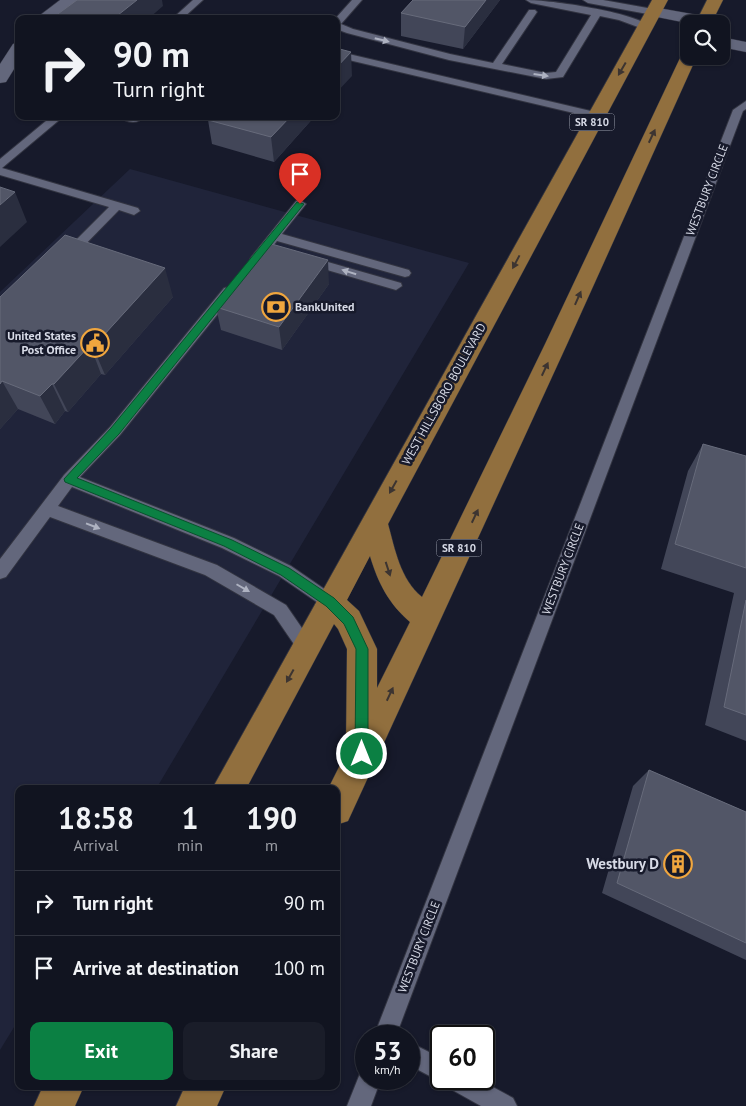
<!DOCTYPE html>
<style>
body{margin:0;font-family:"PT Sans",sans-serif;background:#1a1d29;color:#f1f3f6;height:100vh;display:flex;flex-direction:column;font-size:19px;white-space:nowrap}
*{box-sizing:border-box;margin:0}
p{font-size:16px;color:#9c9ea5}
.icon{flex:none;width:28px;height:28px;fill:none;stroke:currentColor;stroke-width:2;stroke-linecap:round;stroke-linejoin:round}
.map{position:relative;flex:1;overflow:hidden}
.sheet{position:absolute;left:15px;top:785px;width:325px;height:305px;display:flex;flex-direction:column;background:#111420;border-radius:10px;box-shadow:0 1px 4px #0004,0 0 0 1px #30333e}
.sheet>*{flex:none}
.guide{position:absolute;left:15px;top:15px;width:325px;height:105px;border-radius:10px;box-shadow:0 1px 4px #0004,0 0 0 1px #30333e;background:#111420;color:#f1f3f6;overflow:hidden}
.tools{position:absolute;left:680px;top:15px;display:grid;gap:10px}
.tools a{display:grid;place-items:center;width:50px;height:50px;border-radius:10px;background:#111420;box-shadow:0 1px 4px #0004,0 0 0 1px #30333e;font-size:25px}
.speed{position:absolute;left:355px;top:1025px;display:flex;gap:10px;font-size:25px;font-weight:700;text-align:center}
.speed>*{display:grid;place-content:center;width:65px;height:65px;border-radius:50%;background:#111420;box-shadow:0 1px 4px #0004,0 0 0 1px #30333e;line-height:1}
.speed small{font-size:12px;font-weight:400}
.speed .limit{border:2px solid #111;border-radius:8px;background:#fff;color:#111}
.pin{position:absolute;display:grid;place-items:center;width:42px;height:42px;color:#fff;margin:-51px -21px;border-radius:50% 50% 50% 0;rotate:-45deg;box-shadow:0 0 5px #0007}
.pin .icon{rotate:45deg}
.me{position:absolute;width:55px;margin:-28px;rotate:0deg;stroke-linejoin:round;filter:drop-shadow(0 0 4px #0008)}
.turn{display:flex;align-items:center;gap:18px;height:105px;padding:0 15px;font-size:22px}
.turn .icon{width:65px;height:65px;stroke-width:2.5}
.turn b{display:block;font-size:35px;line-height:42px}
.eta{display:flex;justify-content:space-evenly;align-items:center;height:85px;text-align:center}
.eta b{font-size:30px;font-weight:800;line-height:35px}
.button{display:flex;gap:10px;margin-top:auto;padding:10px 15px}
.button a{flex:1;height:58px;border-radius:10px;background:#0b8043;color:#fff;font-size:20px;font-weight:800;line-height:58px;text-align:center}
.button a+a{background:#1a1d29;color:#f1f3f6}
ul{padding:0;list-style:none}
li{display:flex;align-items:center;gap:15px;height:65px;padding:0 15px;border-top:1px solid #30333e}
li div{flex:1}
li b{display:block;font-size:19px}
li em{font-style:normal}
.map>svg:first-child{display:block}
.built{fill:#20243a}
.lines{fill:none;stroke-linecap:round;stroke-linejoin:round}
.service-casing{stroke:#323441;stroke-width:2}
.minor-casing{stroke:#323441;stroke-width:1}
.primary-casing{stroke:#323441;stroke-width:1}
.service{fill:#63677c;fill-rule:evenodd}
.minor{fill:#63677c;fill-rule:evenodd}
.primary{fill:#916f3e;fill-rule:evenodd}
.wall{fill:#424658}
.shaded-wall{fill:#2a2e3f}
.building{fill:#525667;stroke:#676b7b}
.oneway{fill:#aeb2c1}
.oneway2{fill:#3c3431}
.route{fill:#0b8043;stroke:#07532c}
.labels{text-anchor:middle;stroke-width:5;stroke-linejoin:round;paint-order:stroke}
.shield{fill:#171a2b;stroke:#9da0ae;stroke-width:1}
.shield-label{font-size:11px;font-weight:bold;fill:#d7dae6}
.street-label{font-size:12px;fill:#d7dae6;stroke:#171a2b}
.poi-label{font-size:12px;font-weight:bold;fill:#d7dae6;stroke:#171a2b;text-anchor:start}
.near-poi-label{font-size:15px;font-weight:bold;fill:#d7dae6;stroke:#171a2b;text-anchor:end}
</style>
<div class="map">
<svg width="746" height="1106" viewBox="0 0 746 1106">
<rect width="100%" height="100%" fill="#171a2b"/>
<path class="built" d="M130,169L469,263L156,789H19V1019L0,1050V292Z"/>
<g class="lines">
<defs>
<path id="service" d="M193,0H203L182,19H172Z
M352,0H362L341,24L353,29L450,54L493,63L529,10H535L537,12L502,64L546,73L556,72L591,15L531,3L526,0C550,0 635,12 651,27L646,30L619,20L600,16L563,77L546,79L449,60L347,33L336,29L335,19Z
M583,0H603L653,9L658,12L653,15L588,3Z
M336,51L595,112L600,115L595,118L336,57Z
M746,101V109L743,111L396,1036H374L733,110Z
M52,116H64L2,168L138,208L140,211L134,215L119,210L72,258H64L62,255L64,252L109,207L0,175V159Z
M118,116H145C138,125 127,123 118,116Z
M300,200L306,204L282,234L409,270L411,273L409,276L405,277L277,241L260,262H252L250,259L252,256L296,201Z
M307,256L401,283L402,286L396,290L303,263L301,260L303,257Z
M229,287L235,291L234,294L120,435L80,477L234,538L291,566L336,597L338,602L336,607L330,609L324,607L279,576L222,548L72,487L58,506L217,565L286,605L315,647L312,653L306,655L300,653L274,615L205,575L50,517L6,577L0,579V559L64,475L110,427L224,288Z
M409,1042L441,1058V1079H478L513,1098L517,1106H481L447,1087L444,1081L441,1082L409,1065Z
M366,1069V1079H381L371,1106H347L361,1071Z"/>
<path id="minor" d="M60,0H78L54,19H35Z
M653,7L720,19L726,21L728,24L726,27L721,28V24H692L647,15L645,12L647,9Z
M721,37L746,42V52L721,47Z
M19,42V61L6,82L0,83V64L13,44Z"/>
<path id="primary" d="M652,0H668L388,524C395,549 400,579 422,597L546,342L681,56L683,52L689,51V56H697L568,342L348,821L336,825V789H328L348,749L346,745L347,649L338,629L334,624L246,789H212ZM370,556C378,583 389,604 410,622L377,688V649L359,611L347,600Z
M707,0H723L711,24H695Z
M43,1086H84L75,1106H34Z
M185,1086H226L217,1106H176Z"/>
</defs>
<use href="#service" class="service-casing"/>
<use href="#minor" class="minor-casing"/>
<use href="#primary" class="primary-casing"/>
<use href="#service" class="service"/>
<use href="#minor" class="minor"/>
<use href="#primary" class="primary"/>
</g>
<path class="wall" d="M413,0H500L463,49L401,36V13Z
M211,116H315L274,162L212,144L208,120Z
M329,284L282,350L221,330L216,307Z
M0,297H173L105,375L101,374L68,412L65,411L55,424L18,409L0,429Z
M703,444L746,456V741L705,725L734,593L661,569L688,471Z
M649,770L746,812V960L602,893L633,786Z"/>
<path class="shaded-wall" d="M137,0H162L163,6L148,19H113Z
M486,0H500L463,49L465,27Z
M351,52L352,76L336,93V68Z
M291,116H315L274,162L271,137Z
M15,192L27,222L0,247V205Z
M328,260L329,284L282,350L279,327Z
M165,268L173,297L105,375L93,347Z
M90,345L101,374L68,412L54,384Z
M2,381L18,409L0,429V384Z
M52,384L65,411L55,424L40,396Z"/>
<path class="building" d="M77,0H137L113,19H51Z
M413,0H486L465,27L401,13Z
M336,48L351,52L336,68Z
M211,116H291L271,137L208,120Z
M0,187L15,192L0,205Z
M65,235L165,268L93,347L90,345L54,384H52L40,396L2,381L0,384V297Z
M268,243L328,260L279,327L216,307Z
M703,444L746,456V568L675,544Z
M746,600V715L724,707Z
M649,770L746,812V943L617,883Z"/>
<defs><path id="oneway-solid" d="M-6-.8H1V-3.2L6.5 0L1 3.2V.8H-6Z" transform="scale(1.25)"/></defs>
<g class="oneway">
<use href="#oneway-solid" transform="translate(382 40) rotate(14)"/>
<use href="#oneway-solid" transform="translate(541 75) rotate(8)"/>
<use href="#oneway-solid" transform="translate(349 272) rotate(-163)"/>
<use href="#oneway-solid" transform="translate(93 526) rotate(21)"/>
<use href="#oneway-solid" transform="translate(243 588) rotate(30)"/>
</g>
<g class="oneway2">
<use href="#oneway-solid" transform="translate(622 69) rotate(120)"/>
<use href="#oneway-solid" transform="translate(652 136) rotate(-65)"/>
<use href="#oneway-solid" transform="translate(516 262) rotate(118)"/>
<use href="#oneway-solid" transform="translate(578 298) rotate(-66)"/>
<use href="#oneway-solid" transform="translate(545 369) rotate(-65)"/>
<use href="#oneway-solid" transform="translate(393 487) rotate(119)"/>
<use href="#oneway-solid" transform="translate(475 516) rotate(-65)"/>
<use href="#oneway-solid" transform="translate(388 569) rotate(72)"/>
<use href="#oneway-solid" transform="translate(290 676) rotate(119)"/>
<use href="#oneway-solid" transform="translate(390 694) rotate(-65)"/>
</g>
<path class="route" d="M297,202L304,204L119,434L77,478L232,540L289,568L334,598L353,617L368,649V754L367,759L362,760L357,759L355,754L356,649L344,624L326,606L281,575L224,546L65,482L64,479L111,428Z"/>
<defs>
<symbol id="bank-ring" viewBox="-11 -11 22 22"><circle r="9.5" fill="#171a2b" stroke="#f0a63e" stroke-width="1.5"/><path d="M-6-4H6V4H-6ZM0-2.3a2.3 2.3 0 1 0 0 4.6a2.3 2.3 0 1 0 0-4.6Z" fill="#f0a63e"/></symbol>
<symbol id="civic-ring" viewBox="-11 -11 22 22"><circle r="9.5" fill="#171a2b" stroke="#f0a63e" stroke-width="1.5"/><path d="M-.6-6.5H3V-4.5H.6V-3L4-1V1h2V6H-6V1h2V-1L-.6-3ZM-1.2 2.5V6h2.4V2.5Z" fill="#f0a63e"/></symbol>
<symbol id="building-ring" viewBox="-11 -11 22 22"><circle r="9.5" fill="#171a2b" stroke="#f0a63e" stroke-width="1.5"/><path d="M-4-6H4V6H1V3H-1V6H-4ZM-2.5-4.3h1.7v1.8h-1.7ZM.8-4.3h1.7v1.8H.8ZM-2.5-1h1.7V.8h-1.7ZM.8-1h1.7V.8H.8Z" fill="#f0a63e"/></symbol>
</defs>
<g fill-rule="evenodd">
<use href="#bank-ring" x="260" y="291" width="32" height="32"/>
<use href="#civic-ring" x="79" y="327" width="32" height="32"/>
<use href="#building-ring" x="662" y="848" width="32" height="32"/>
</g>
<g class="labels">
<g class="shield">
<rect x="569.5" y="113.5" width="45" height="17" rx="4"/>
<rect x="436.5" y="539.5" width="45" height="17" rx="4"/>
</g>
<g class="shield-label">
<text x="592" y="126">SR 810</text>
<text x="459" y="552">SR 810</text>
</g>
<g class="street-label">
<text transform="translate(707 190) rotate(-69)" y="4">WESTBURY CIRCLE</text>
<text transform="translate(444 394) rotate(-61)" y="4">WEST HILLSBORO BOULEVARD</text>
<text transform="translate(563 569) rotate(-69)" y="4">WESTBURY CIRCLE</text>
<text transform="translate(419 947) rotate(-69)" y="4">WESTBURY CIRCLE</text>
</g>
<g class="poi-label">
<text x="295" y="311">BankUnited</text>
<text x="76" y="340" text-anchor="end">United States<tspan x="76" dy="14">Post Office</tspan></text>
</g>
<g class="near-poi-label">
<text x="659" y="869">Westbury D</text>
</g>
</g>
</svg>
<div class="tools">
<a><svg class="icon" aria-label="search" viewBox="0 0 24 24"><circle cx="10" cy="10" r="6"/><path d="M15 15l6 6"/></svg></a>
</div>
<div class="speed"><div>53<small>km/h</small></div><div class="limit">60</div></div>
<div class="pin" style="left:300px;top:204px;background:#d93025"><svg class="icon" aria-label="arrive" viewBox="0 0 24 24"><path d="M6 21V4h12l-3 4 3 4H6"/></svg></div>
<svg class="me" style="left:362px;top:754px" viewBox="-20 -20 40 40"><circle r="17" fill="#0b8043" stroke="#fff" stroke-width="3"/><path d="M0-11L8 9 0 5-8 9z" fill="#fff"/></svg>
<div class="guide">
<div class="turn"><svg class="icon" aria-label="right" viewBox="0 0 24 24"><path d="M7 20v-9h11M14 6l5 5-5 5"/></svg><div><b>90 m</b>Turn right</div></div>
</div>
<section class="sheet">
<div class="eta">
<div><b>18:58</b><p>Arrival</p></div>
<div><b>1</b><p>min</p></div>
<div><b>190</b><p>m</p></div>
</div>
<ul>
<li><svg class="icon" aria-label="right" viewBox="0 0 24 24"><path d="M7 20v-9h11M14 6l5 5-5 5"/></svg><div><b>Turn right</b></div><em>90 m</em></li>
<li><svg class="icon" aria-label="arrive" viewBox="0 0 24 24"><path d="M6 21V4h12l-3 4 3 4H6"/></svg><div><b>Arrive at destination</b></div><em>100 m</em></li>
</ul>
<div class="button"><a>Exit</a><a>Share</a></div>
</section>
</div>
